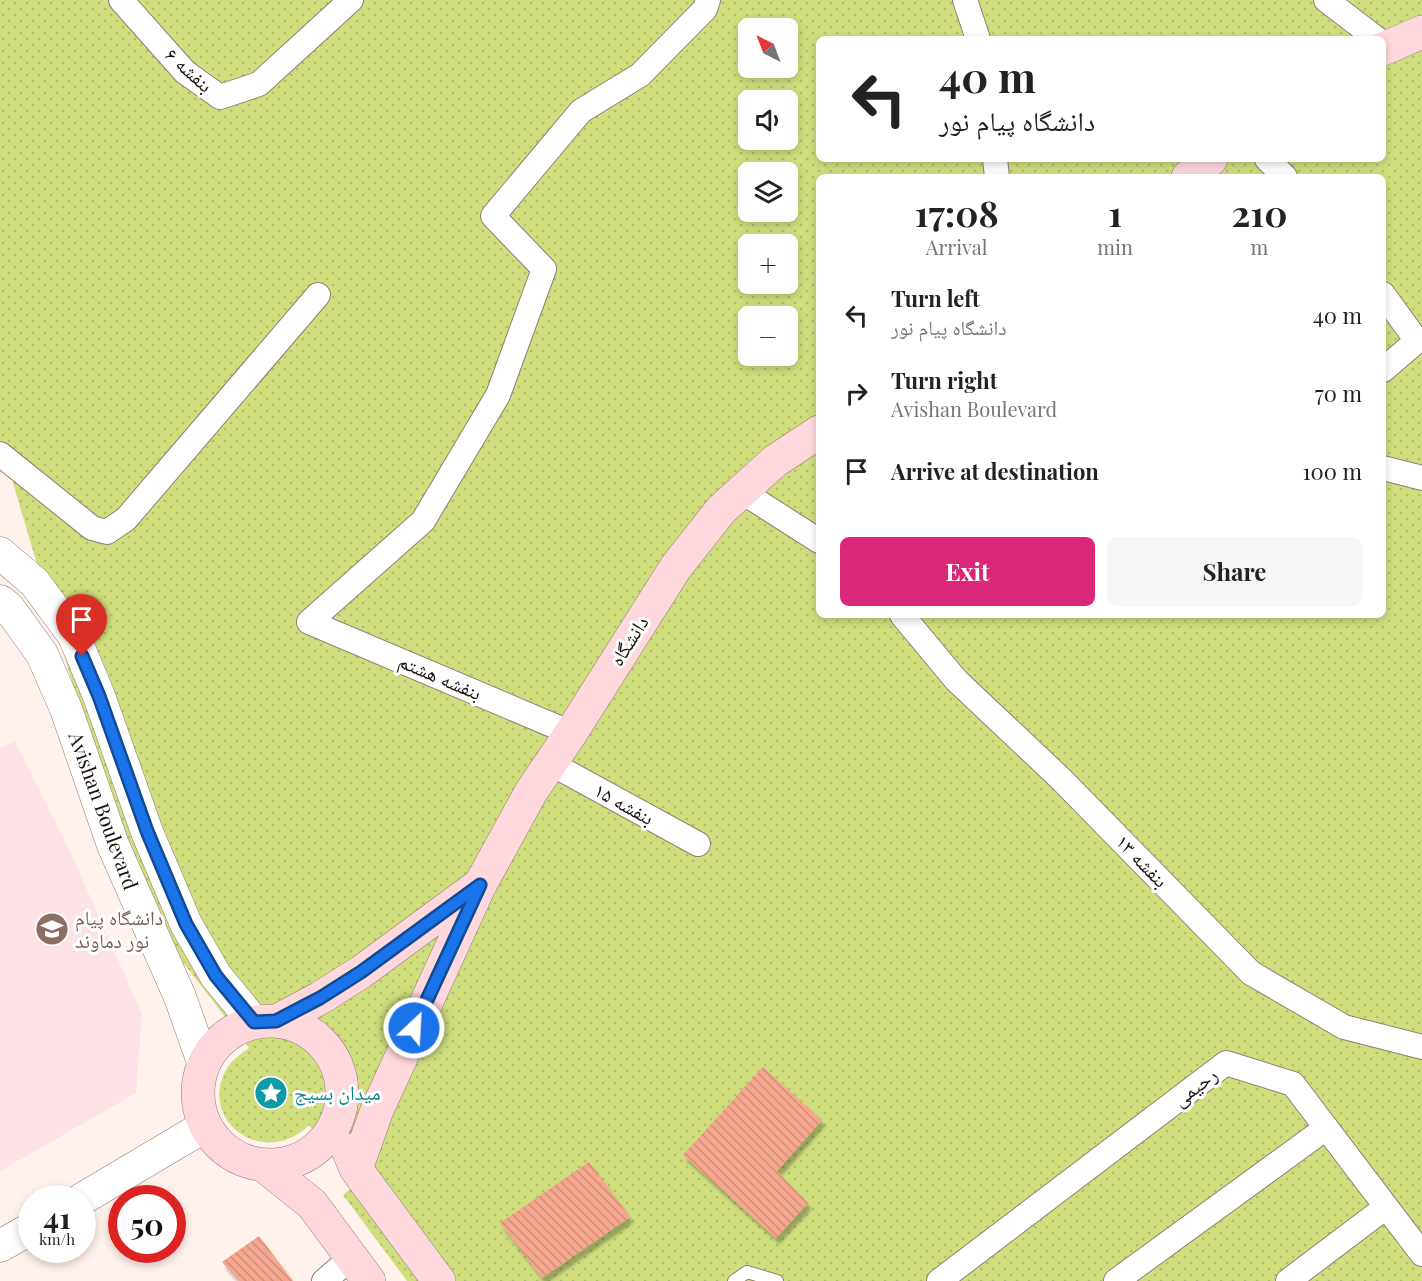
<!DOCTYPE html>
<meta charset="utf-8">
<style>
body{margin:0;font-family:"Playfair Display","Noto Naskh Arabic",serif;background:#f6f6f6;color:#222;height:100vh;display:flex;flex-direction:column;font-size:22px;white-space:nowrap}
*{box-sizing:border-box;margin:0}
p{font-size:20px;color:#767676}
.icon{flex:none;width:33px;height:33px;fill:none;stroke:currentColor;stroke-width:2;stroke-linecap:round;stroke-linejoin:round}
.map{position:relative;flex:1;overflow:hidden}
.sheet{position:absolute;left:816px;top:174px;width:570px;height:444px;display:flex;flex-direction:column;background:#fff;border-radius:9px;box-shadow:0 3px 9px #0003}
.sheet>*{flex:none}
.banner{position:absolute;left:816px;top:36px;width:570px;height:126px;border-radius:9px;box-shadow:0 3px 9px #0003;background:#fff;color:#222;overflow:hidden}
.needle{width:39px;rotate:318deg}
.buttons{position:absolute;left:738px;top:18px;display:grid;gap:12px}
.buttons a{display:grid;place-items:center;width:60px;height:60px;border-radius:9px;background:#fff;box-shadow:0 3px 9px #0003;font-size:30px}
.speed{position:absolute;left:18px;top:1185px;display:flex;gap:12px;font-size:30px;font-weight:700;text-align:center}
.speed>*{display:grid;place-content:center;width:78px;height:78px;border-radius:50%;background:#fff;box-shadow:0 3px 9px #0003;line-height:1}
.speed small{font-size:15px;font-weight:400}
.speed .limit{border:9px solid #d22;background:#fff;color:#111}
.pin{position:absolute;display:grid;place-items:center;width:51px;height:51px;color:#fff;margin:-62px -26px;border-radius:50% 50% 50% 0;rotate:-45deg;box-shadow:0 0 6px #0007}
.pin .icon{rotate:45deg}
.me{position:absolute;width:66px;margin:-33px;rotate:25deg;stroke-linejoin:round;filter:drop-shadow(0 0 4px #0008)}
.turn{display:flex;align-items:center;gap:21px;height:126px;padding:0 24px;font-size:27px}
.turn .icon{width:78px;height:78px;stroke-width:2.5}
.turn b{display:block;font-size:42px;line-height:51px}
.eta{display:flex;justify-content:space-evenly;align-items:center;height:102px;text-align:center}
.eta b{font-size:36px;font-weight:700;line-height:42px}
.primary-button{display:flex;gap:12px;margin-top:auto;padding:12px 24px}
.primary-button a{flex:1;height:69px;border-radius:9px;background:#db2777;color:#fff;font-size:24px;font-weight:700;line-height:69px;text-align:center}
.primary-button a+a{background:#f6f6f6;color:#222}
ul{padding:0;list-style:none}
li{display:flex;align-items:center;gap:18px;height:78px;padding:0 24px}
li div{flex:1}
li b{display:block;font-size:22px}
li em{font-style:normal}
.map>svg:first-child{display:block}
.education{fill:#fde2e7}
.grass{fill:url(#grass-dots);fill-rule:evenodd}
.building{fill:url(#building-back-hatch);filter:url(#shadow)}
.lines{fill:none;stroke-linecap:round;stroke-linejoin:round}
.service-casing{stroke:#927e76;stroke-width:14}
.minor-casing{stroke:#927e76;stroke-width:26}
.tertiary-casing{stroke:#927e76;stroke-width:33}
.secondary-casing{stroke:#927e76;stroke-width:34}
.service{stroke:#fff;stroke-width:12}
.minor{stroke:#fff;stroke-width:24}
.tertiary{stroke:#fff;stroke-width:32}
.secondary{stroke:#fed8dc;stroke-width:33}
.route-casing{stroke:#114b97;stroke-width:15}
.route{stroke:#1a73e8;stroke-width:10}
.labels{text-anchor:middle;stroke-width:6;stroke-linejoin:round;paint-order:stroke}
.street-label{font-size:20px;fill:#1a120f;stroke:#fff}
.education-label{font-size:20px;fill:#785e54;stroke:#fff;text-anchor:start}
.culture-label{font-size:20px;fill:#0d838f;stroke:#fff;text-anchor:start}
</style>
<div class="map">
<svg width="1422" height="1281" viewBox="0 0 1422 1281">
<defs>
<pattern id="grass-dots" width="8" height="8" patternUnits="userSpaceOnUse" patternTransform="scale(1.5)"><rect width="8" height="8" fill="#d0de7e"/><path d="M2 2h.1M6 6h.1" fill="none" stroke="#b2bd6c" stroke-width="1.8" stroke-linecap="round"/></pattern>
<pattern id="building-back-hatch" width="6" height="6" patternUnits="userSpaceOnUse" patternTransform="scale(1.5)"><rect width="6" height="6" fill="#f5a68e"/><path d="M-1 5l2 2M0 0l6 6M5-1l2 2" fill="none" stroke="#d18e79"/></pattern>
<filter id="shadow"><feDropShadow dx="3.5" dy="6" stdDeviation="1.5" flood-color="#0004"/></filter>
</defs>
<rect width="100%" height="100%" fill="#fff1eb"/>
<path class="education" d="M15,741L67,845L142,1014L136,1093L0,1171V748Z"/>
<path class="grass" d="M0,0H1422V1281H430L309,1125C265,1169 198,1122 226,1070C231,1060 241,1054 249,1048L138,904L7,463L0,461ZM748,28H788V68H748ZM819,39H1383V159H819ZM748,100H788V140H748ZM748,172H788V212H748ZM819,177H1383V615H819ZM748,244H788V284H748ZM748,316H788V356H748Z
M351,1188L420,1281H407L343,1195Z"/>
<path class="building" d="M763,1067L822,1120L777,1171L808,1203L776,1238L683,1155Z
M589,1162L630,1217L542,1278L500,1223Z
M259,1236L293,1281H239L222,1262Z"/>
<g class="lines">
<defs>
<path id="service" d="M734,1281L747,1272L777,1281"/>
<path id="minor" d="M121,0L185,72L220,97L259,84L351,0
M965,0L978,39
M1326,0L1377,39
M995,159L997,177
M1267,159L1285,177
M1383,294L1417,341L1383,370
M0,454L92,528L107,532L126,519L318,295
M1383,468L1422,478
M741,491L819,541
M902,615L956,680L1061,779L1251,973L1344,1027L1422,1047
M571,733L309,622L423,521L498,395L544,269L493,216L581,111L640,75L705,9L708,0
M550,763L698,844
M324,1281L352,1257
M939,1281L1226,1063L1293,1084L1422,1254
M1116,1281L1326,1128
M1288,1281L1386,1207"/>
<path id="tertiary" d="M0,553L35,583L74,636L99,696L147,832L186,924L216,976L254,1022
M0,601L8,607L42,654L66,709L113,845L180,997L204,1065
M82,1199L205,1126
M0,1246L32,1228"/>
<path id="secondary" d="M1383,49L1422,32
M1188,177L1211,159
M277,1021L320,998L361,972L478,886
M198 1093a72 72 0 1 1 144 0a72 72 0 1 1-144 0Z
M348,1150L356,1169L439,1281
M263,1165L312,1204L369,1281
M356,1169L377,1110L480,885L531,792L571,733L676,567L721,510L775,461L819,432"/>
</defs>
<use href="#service" class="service-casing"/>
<use href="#minor" class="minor-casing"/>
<use href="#tertiary" class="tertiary-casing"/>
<use href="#secondary" class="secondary-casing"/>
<use href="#service" class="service"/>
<use href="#minor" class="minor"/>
<use href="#tertiary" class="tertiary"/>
<use href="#secondary" class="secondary"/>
</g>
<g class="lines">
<defs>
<path id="route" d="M82,656L99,696L147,831L186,924L216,976L254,1022L276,1021L320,998L361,972L480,885L414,1028"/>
</defs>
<use href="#route" class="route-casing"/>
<use href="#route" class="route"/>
</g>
<defs>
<symbol id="university-disc" viewBox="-11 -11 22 22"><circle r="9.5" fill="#8d6e63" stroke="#fff"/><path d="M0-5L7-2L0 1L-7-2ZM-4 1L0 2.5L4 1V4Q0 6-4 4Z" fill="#fff"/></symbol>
<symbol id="sight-disc" viewBox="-11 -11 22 22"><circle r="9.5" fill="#0f9aa8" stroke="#fff"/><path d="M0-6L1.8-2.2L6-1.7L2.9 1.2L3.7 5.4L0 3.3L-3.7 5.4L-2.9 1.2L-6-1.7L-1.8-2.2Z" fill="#fff"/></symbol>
</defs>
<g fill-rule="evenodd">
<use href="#university-disc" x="33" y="910" width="38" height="38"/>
<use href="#sight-disc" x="252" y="1074" width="38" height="38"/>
</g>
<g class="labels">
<g class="street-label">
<text transform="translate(189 70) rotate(42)" y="7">بنفشه ۶</text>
<text transform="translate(629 641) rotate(-58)" y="7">دانشگاه</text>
<text transform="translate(440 677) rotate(23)" y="7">بنفشه هشتم</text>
<text transform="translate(624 804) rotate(29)" y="7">بنفشه ۱۵</text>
<text transform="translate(103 811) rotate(70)" y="7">Avishan Boulevard</text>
<text transform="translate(1142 861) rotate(46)" y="7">بنفشه ۱۳</text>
<text transform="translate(1195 1087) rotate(-37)" y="7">رحیمی</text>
</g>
<g class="education-label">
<text x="75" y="925">دانشگاه پیام<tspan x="75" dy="23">نور دماوند</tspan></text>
</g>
<g class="culture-label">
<text x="294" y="1100">میدان بسیج</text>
</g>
</g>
</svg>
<div class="buttons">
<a><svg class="needle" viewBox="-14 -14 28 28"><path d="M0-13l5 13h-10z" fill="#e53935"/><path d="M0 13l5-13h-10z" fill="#767676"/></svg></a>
<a><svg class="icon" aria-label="sound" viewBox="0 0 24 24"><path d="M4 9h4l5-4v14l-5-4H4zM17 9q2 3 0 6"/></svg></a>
<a><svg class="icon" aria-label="layers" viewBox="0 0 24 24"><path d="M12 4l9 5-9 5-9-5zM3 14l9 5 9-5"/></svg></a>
<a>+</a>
<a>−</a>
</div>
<div class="speed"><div>41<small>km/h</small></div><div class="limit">50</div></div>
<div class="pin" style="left:82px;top:656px;background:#d93025"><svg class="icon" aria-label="arrive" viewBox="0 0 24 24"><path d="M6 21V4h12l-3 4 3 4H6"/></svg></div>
<svg class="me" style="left:414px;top:1028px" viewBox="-20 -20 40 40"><circle r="17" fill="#1a73e8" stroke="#fff" stroke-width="3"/><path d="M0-11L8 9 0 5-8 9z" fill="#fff"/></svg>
<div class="banner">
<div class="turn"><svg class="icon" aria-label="left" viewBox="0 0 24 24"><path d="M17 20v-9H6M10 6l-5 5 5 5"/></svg><div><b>40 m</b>دانشگاه پیام نور</div></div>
</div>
<section class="sheet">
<div class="eta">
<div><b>17:08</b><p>Arrival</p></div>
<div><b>1</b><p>min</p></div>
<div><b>210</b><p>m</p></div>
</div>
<ul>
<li><svg class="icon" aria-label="left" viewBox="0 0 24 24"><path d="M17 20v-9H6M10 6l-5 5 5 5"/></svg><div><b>Turn left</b><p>دانشگاه پیام نور</p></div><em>40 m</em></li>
<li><svg class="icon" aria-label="right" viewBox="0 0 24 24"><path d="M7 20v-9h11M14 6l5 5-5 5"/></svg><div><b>Turn right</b><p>Avishan Boulevard</p></div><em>70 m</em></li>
<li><svg class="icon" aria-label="arrive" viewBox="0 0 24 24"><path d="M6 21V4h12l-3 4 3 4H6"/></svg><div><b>Arrive at destination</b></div><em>100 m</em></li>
</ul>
<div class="primary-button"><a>Exit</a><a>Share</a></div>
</section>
</div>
